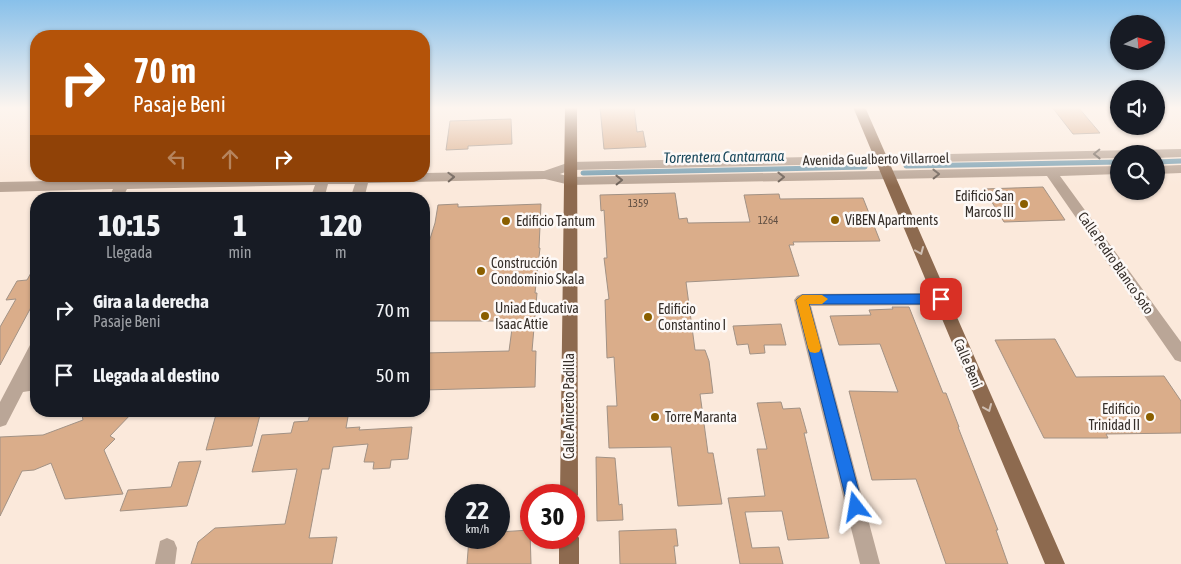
<!DOCTYPE html>
<html lang="es">
<meta charset="utf-8">
<style>
body{margin:0;font-family:"Asap Condensed",sans-serif;background:#20242c;color:#f1f3f6;height:100vh;display:flex;flex-direction:column;font-size:19px;white-space:nowrap}
*{box-sizing:border-box;margin:0}
p{font-size:16px;color:#9ea1a6}
.icon{flex:none;width:28px;height:28px;fill:none;stroke:currentColor;stroke-width:2;stroke-linecap:round;stroke-linejoin:round}
.map{position:relative;flex:1;overflow:hidden}
.details{position:absolute;left:30px;top:192px;width:400px;height:225px;display:flex;flex-direction:column;background:#171b24;border-radius:20px;box-shadow:0 1px 4px #0004}
.details>*{flex:none}
.banner{position:absolute;left:30px;top:30px;width:400px;height:152px;border-radius:20px;box-shadow:0 1px 4px #0004;background:#b45309;color:#fff;overflow:hidden}
.needle{width:32px;rotate:85deg}
.controls{position:absolute;left:1110px;top:15px;display:grid;gap:10px}
.controls a{display:grid;place-items:center;width:55px;height:55px;border-radius:50%;background:#171b24;box-shadow:0 1px 4px #0004;font-size:25px}
.speed{position:absolute;left:445px;top:484px;display:flex;gap:10px;font-size:25px;font-weight:700;text-align:center}
.speed>*{display:grid;place-content:center;width:65px;height:65px;border-radius:50%;background:#171b24;box-shadow:0 1px 4px #0004;line-height:1}
.speed small{font-size:12px;font-weight:400}
.speed .limit{border:8px solid #d22;background:#fff;color:#111}
.pin{position:absolute;display:grid;place-items:center;width:42px;height:42px;color:#fff;margin:-21px;border-radius:10px;box-shadow:0 2px 8px #0006}
.me{position:absolute;width:55px;margin:-28px;rotate:346deg;stroke-linejoin:round;filter:drop-shadow(0 0 4px #0008)}
.turn{display:flex;align-items:center;gap:18px;height:105px;padding:0 20px;font-size:22px}
.turn .icon{width:65px;height:65px;stroke-width:2.5}
.turn b{display:block;font-size:35px;line-height:42px}
.lanes{display:flex;align-items:center;height:48px;padding:0 20px;background:#0003;justify-content:center;gap:25px;direction:ltr}
.lanes .off{opacity:.35}
.eta{display:flex;justify-content:space-evenly;align-items:center;height:85px;text-align:center}
.eta b{font-size:30px;font-weight:800;line-height:35px}
ul{padding:0;list-style:none}
li{display:flex;align-items:center;gap:15px;height:65px;padding:0 20px}
li div{flex:1}
li b{display:block;font-size:19px}
li em{font-style:normal}
.map>svg:first-child{display:block}
.lines{fill:none;stroke-linecap:round;stroke-linejoin:round}
.stream{stroke:#7ba1b3;stroke-width:5}
.building{fill:#daad8a;stroke:#a29285}
.minor{fill:#baa697;fill-rule:evenodd}
.major{fill:#8d6a4f;fill-rule:evenodd}
.oneway{stroke:#6b5f56}
.oneway2{stroke:#d0c0b4}
.route{fill:#1a73e8;stroke:#114b97}
.slow{fill:#f59e0b}
.poi-dot{fill:#8a5f00;stroke:#fdf9f7;stroke-width:2}
.labels{text-anchor:middle;stroke-width:5;stroke-linejoin:round;paint-order:stroke}
.number-label{font-size:11px;fill:#5f4e42}
.street-label{font-size:14px;fill:#362f2a;stroke:#fdf9f7}
.poi-label{font-size:14px;fill:#362f2a;stroke:#fdf9f7;text-anchor:start}
.water-label{font-size:15px;font-style:italic;fill:#17465a;stroke:#fdf9f7}
</style>
<div class="map">
<svg width="1181" height="564" viewBox="0 0 1181 564">
<rect width="100%" height="100%" fill="#fbe9db"/>
<g class="lines">
<path class="stream" d="M1156,162L1181,161
M906,166L1119,162
M583,173L865,167"/>
</g>
<path class="building" d="M600,107H634L637,132L643,131L646,147L604,149Z
M1052,107H1078L1100,133L1073,134Z
M511,119L512,144L468,146V149L446,150L450,121Z
M1043,187L1065,220L1004,222L984,189Z
M675,193L679,219L687,218L688,223L750,222L744,195L779,194L780,199L863,198L880,241L793,242L794,245H789L799,276L686,282L695,350H705L709,361L713,393L700,394L708,453H713L722,504L678,506L671,447L609,448L607,406H617L614,357L607,358L605,300L609,299L604,258H607L604,210L601,211L600,195Z
M458,204V207L541,204L539,248H540L535,293H537L532,351H536L535,387L424,390V353L509,351L513,321H424V258L435,223L438,205Z
M36,264V298L0,365V327L16,299L6,300L17,281L27,280Z
M892,307H909L943,393H946L959,427H958L998,530H996L1008,564H946L916,479L872,480L849,391L898,392L880,344L839,345L830,316L871,315L869,310L893,309Z
M781,324L786,345H764L765,353L750,354L748,344L737,345L733,326Z
M1055,339L1076,377L1164,376L1181,401V433L1106,434L1108,438H1044L995,340Z
M781,402L783,409L800,408L807,433H804L829,538L788,540L782,511L745,512L752,548L779,547L783,564H740L728,498L765,496L757,449H767L757,403Z
M91,411H134L110,436L115,439L104,450L123,494L65,499L51,463L34,470L22,471L0,516V437L43,435L83,420L82,415Z
M217,411H261L252,446L206,450Z
M311,411H349L346,428L360,427L359,430L412,427L408,459L391,460L390,468L373,469L374,462H364L368,444L333,447L329,469H322L309,538L337,537L332,564H191L198,542L215,528L285,524L297,469L252,472L262,435L291,433L294,422L308,421Z
M596,457L615,458L619,505L622,504L623,520L597,521Z
M201,461L187,506L120,511L128,490L171,487L179,462Z
M676,529L678,546H674L676,564H620L619,531Z
M530,530L531,564H467L469,538H499V532Z"/>
<g class="lines">
<path class="minor" d="M1181,149V157L1156,158V154H1119V158L571,170L560,174L570,177L1119,166V174L1060,176L1181,342V362L1175,360L1047,176L570,185L545,179L368,183L364,199H350L355,184H328L324,199H310L315,185L127,189L122,199H108L113,189L0,192V182L286,176H424V173L544,171L570,162Z
M1181,165V173L1156,174V166Z
M941,293L946,295L949,299L946,303L941,305L811,306L880,564H860L794,300L797,296L802,294Z
M36,343V366L31,376H36V390L23,392L6,425L0,427V402L30,345Z
M167,538L174,541L177,548L175,564H155L160,541Z"/>
<path class="major" d="M565,107H577L578,495L574,502V495H560Z
M853,107H865L1065,564H1045Z
M574,530L579,538V564H559V538H574Z"/>
</g>
<defs><path id="oneway-chevron" d="M-2-3.5L2.5 0L-2 3.5" fill="none" stroke-width="1.6" stroke-linecap="round" stroke-linejoin="round" transform="scale(1.25)"/></defs>
<g class="oneway">
<use href="#oneway-chevron" transform="translate(1097 154) rotate(179)"/>
<use href="#oneway-chevron" transform="translate(936 174) rotate(-1)"/>
<use href="#oneway-chevron" transform="translate(451 177) rotate(-2)"/>
<use href="#oneway-chevron" transform="translate(781 177) rotate(-1)"/>
<use href="#oneway-chevron" transform="translate(619 180) rotate(-1)"/>
</g>
<g class="oneway2">
<use href="#oneway-chevron" transform="translate(920 251) rotate(67)"/>
<use href="#oneway-chevron" transform="translate(988 408) rotate(67)"/>
</g>
<linearGradient id="sky" x2="0" y2="1"><stop stop-color="#88c0ea"/><stop offset="0.58" stop-color="#fdf5ef"/><stop offset="1" stop-color="#fdf5ef" stop-opacity="0"/></linearGradient>
<rect width="1181" height="186" fill="url(#sky)"/>
<path class="route" d="M941,294L946,299L941,304H809L863,507L861,512L856,515L851,512L848,507L796,300L802,295Z"/>
<path class="slow" d="M802,295H822L828,299L822,304H809L821,348L819,352L815,353L810,352L808,348L796,300Z"/>
<g class="poi-dot">
<circle cx="1024" cy="204" r="5"/>
<circle cx="835" cy="220" r="5"/>
<circle cx="506" cy="221" r="5"/>
<circle cx="481" cy="271" r="5"/>
<circle cx="485" cy="316" r="5"/>
<circle cx="648" cy="317" r="5"/>
<circle cx="655" cy="417" r="5"/>
<circle cx="1150" cy="417" r="5"/>
</g>
<g class="labels">
<g class="number-label">
<text x="638" y="207">1359</text>
<text x="768" y="224">1264</text>
</g>
<g class="street-label">
<text transform="translate(876 159) rotate(-1)" y="5">Avenida Gualberto Villarroel</text>
<text transform="translate(1116 263) rotate(55)" y="5">Calle Pedro Blanco Soto</text>
<text transform="translate(968 363) rotate(67)" y="5">Calle Beni</text>
<text transform="translate(569 406) rotate(-90)" y="5">Calle Aniceto Padilla</text>
</g>
<g class="poi-label">
<text x="1014" y="201" text-anchor="end">Edificio San<tspan x="1014" dy="16">Marcos III</tspan></text>
<text x="845" y="225">ViBEN Apartments</text>
<text x="516" y="226">Edificio Tantum</text>
<text x="491" y="268">Construcción<tspan x="491" dy="16">Condominio Skala</tspan></text>
<text x="495" y="313">Uniad Educativa<tspan x="495" dy="16">Isaac Attie</tspan></text>
<text x="658" y="314">Edificio<tspan x="658" dy="16">Constantino I</tspan></text>
<text x="1140" y="414" text-anchor="end">Edificio<tspan x="1140" dy="16">Trinidad II</tspan></text>
<text x="665" y="422">Torre Maranta</text>
</g>
<g class="water-label">
<text transform="translate(724 157) rotate(-1)" y="5">Torrentera Cantarrana</text>
</g>
</g>
</svg>
<div class="controls">
<a><svg class="needle" viewBox="-14 -14 28 28"><path d="M0-13l5 13h-10z" fill="#e53935"/><path d="M0 13l5-13h-10z" fill="#9ea1a6"/></svg></a>
<a><svg class="icon" aria-label="sound" viewBox="0 0 24 24"><path d="M4 9h4l5-4v14l-5-4H4zM17 9q2 3 0 6"/></svg></a>
<a><svg class="icon" aria-label="search" viewBox="0 0 24 24"><circle cx="10" cy="10" r="6"/><path d="M15 15l6 6"/></svg></a>
</div>
<div class="speed"><div>22<small>km/h</small></div><div class="limit">30</div></div>
<div class="pin" style="left:941px;top:299px;background:#d93025"><svg class="icon" aria-label="arrive" viewBox="0 0 24 24"><path d="M6 21V4h12l-3 4 3 4H6"/></svg></div>
<svg class="me" style="left:856px;top:507px" viewBox="-20 -20 40 40"><path d="M0-17L14 15 0 8-14 15z" fill="#1a73e8" stroke="#fff" stroke-width="4"/></svg>
<div class="banner">
<div class="turn"><svg class="icon" aria-label="right" viewBox="0 0 24 24"><path d="M7 20v-9h11M14 6l5 5-5 5"/></svg><div><b>70 m</b>Pasaje Beni</div></div>
<div class="lanes"><svg class="icon off" aria-label="left" viewBox="0 0 24 24"><path d="M17 20v-9H6M10 6l-5 5 5 5"/></svg><svg class="icon off" aria-label="ahead" viewBox="0 0 24 24"><path d="M12 20V5M6 11l6-6 6 6"/></svg><svg class="icon" aria-label="right" viewBox="0 0 24 24"><path d="M7 20v-9h11M14 6l5 5-5 5"/></svg></div>
</div>
<section class="details">
<div class="eta">
<div><b>10:15</b><p>Llegada</p></div>
<div><b>1</b><p>min</p></div>
<div><b>120</b><p>m</p></div>
</div>
<ul>
<li><svg class="icon" aria-label="right" viewBox="0 0 24 24"><path d="M7 20v-9h11M14 6l5 5-5 5"/></svg><div><b>Gira a la derecha</b><p>Pasaje Beni</p></div><em>70 m</em></li>
<li><svg class="icon" aria-label="arrive" viewBox="0 0 24 24"><path d="M6 21V4h12l-3 4 3 4H6"/></svg><div><b>Llegada al destino</b></div><em>50 m</em></li>
</ul>
</section>
</div>
